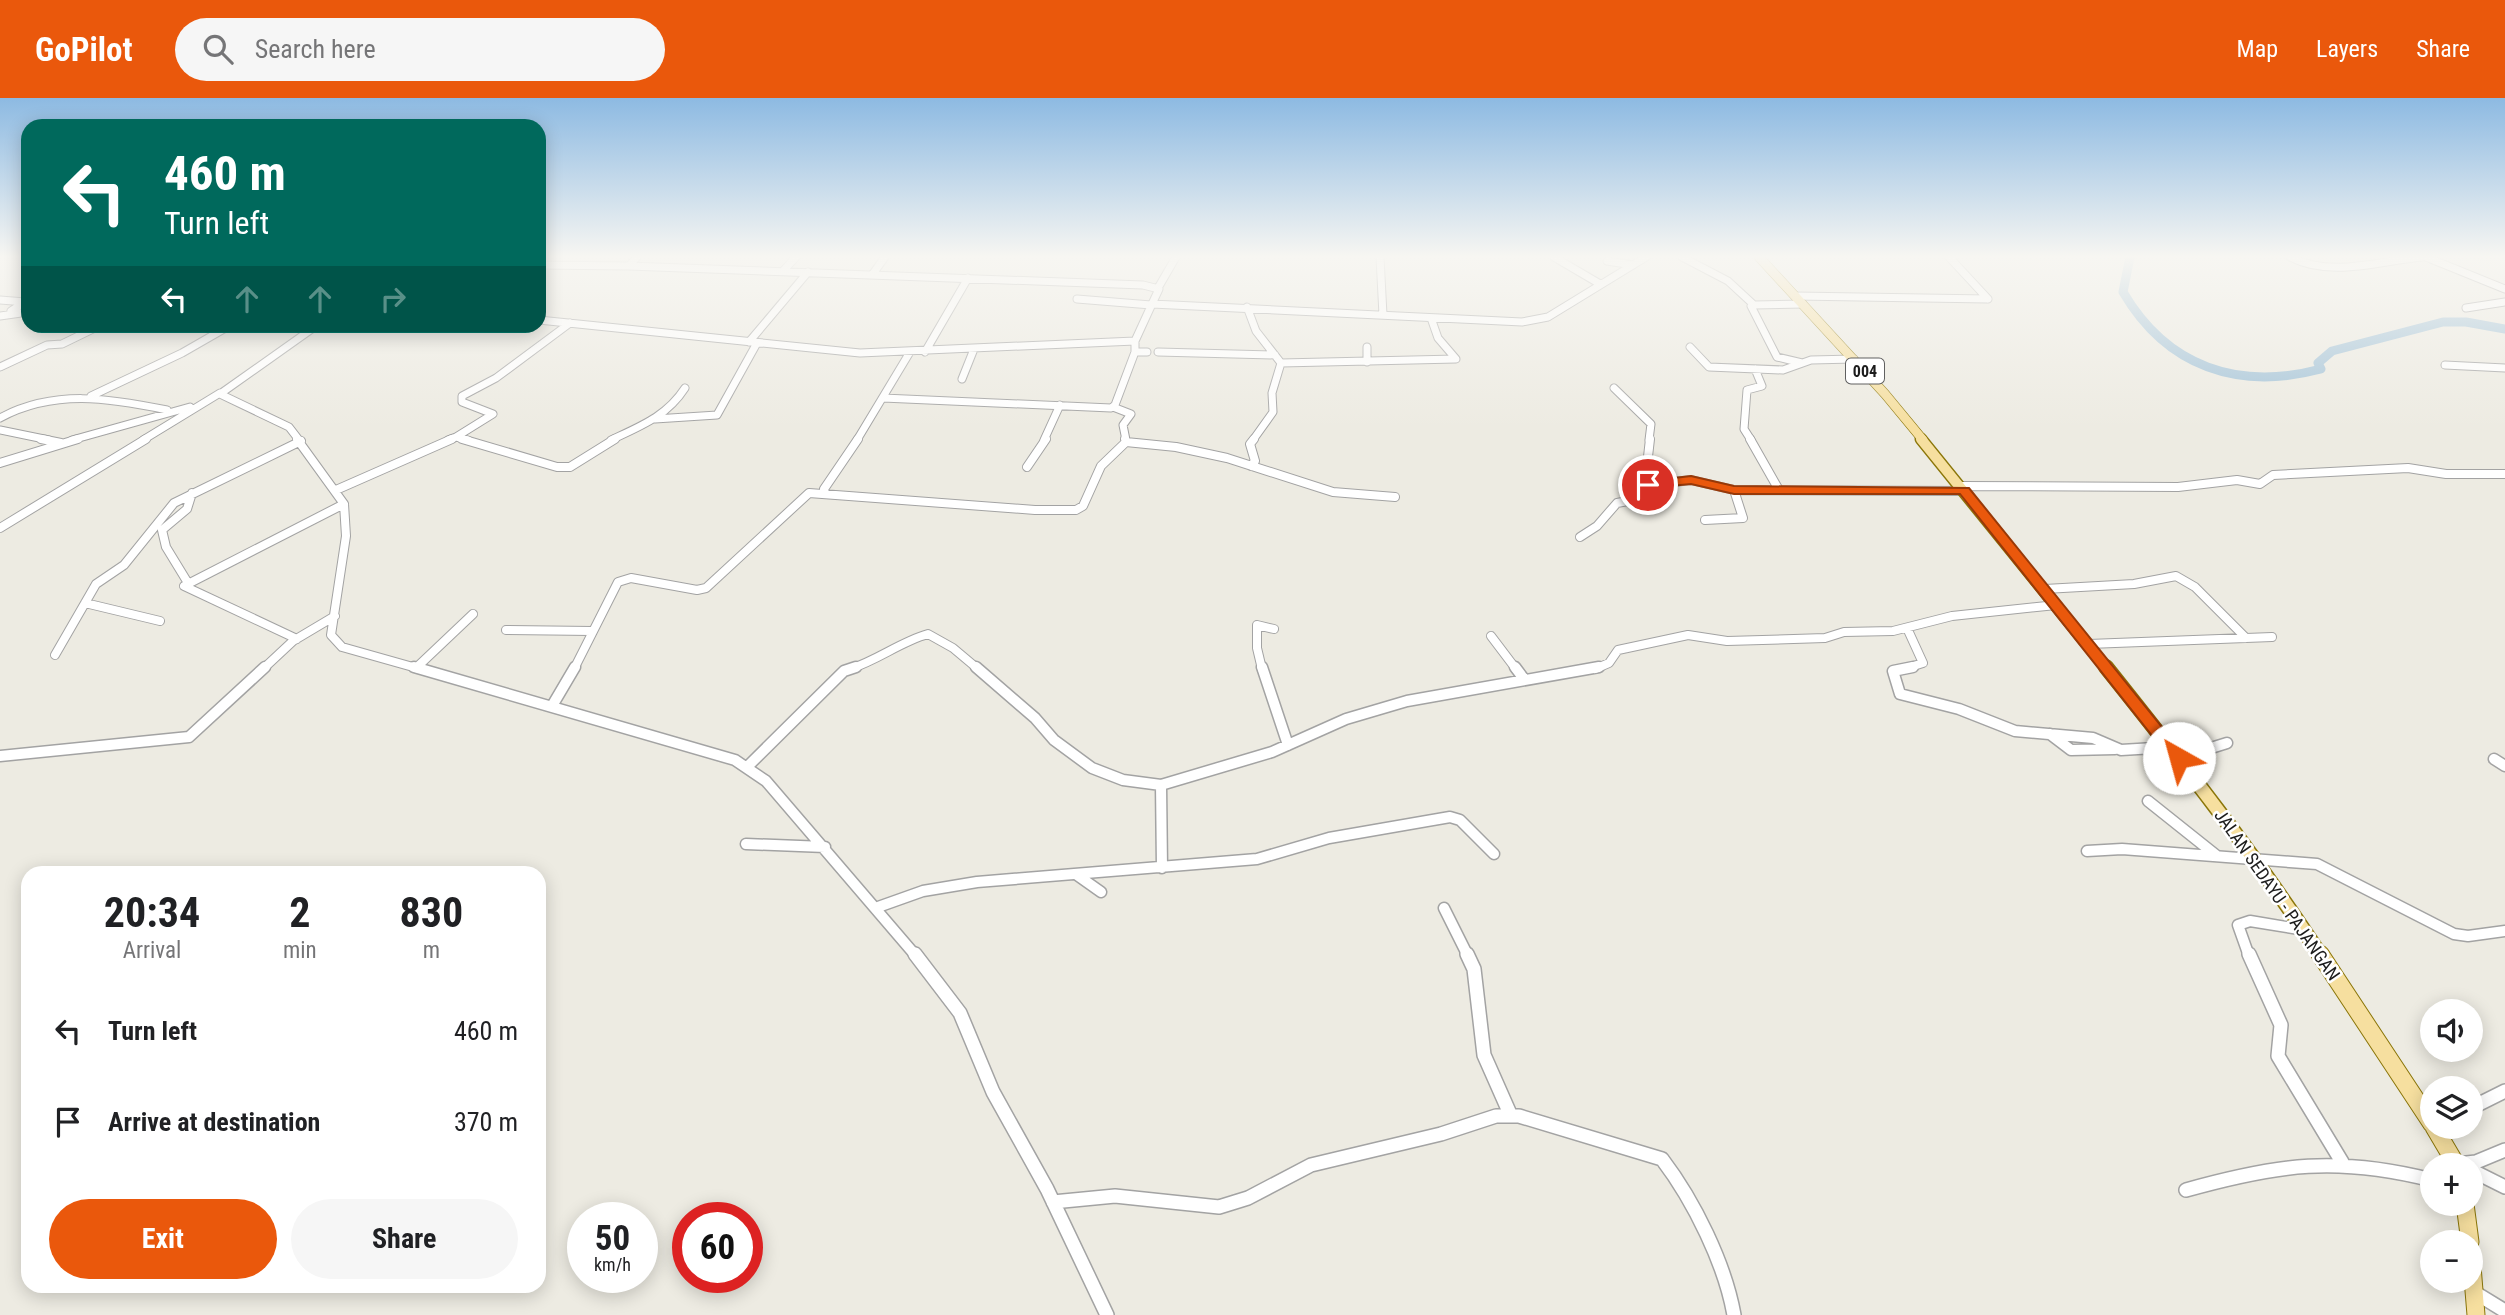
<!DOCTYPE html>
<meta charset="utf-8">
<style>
body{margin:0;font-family:"Roboto Condensed",sans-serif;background:#f6f6f6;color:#202124;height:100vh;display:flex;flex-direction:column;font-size:26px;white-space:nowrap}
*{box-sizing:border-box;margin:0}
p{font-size:23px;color:#757577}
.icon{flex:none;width:38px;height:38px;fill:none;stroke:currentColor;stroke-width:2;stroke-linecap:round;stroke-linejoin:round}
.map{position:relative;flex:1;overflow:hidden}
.details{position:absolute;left:21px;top:768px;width:525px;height:427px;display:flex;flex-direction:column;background:#fff;border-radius:21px;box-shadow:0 4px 18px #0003}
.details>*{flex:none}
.banner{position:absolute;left:21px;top:21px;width:525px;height:214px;border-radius:21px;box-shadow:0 4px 18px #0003;background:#00695c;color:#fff;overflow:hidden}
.fabs{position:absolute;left:2420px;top:901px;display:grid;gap:14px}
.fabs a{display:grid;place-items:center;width:63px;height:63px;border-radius:50%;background:#fff;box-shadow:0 4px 18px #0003;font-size:35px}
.speed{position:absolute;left:567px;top:1104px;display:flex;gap:14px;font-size:35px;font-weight:700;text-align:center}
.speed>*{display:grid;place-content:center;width:91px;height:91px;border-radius:50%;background:#fff;box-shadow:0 4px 18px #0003;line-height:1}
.speed small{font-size:18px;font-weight:400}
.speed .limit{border:10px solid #d22;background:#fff;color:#111}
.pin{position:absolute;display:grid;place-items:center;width:60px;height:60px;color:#fff;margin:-30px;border:4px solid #fff;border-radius:50%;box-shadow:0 2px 7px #0007}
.me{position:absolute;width:77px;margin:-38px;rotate:322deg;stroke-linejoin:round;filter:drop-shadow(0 0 5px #0008)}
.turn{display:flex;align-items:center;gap:24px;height:147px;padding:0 28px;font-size:32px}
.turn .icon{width:91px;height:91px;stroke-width:2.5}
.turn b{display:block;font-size:49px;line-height:60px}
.lanes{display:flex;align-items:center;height:66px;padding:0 28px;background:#0003;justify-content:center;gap:35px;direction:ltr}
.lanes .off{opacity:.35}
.eta{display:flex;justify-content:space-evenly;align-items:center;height:119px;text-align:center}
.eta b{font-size:42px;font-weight:700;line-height:49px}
.cta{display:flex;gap:14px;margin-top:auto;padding:14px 28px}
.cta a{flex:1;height:80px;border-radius:42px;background:#ea580c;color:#fff;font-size:28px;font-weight:700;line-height:80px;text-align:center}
.cta a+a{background:#f6f6f6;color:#202124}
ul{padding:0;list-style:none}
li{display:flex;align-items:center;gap:21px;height:91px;padding:0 28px}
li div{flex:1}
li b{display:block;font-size:26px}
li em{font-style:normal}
header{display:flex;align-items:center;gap:42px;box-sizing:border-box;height:98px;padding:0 35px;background:#ea580c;color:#fff}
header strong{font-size:33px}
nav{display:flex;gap:38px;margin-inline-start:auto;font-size:24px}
.search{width:490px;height:63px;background:#f6f6f6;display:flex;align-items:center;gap:18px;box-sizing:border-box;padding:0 24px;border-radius:38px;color:#757577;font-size:26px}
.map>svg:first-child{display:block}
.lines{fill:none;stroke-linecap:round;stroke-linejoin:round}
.river{stroke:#a5c4d8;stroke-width:9}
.minor-far3-casing{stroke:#a3a3a3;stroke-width:9}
.minor-far2-casing{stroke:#a3a3a3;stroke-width:10}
.minor-far1-casing{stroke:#a3a3a3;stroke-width:13}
.minor-casing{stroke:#a3a3a3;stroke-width:16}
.major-far3-casing{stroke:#8b7609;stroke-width:10}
.major-far2-casing{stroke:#8b7609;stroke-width:13}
.major-far1-casing{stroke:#8b7609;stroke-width:16}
.major-casing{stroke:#8b7609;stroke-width:19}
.minor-far3{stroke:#fff;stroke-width:7}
.minor-far2{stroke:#fff;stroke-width:8}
.minor-far1{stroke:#fff;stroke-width:10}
.minor{stroke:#fff;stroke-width:13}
.major-far3{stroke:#f6df9f;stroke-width:9}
.major-far2{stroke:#f6df9f;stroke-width:10}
.major-far1{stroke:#f6df9f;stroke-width:13}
.major{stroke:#f6df9f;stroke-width:17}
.route{fill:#ea580c;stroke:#983908;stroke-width:2}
.labels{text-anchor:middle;stroke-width:5;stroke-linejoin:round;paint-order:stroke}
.shield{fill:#fff;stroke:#606060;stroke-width:2}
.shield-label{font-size:16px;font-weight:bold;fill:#1c1c1c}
.street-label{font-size:18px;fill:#1c1c1c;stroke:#fff}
</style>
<header>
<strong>GoPilot</strong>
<div class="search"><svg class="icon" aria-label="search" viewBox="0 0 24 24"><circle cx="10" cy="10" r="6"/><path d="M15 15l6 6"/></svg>Search here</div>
<nav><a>Map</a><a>Layers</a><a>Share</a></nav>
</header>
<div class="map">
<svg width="2505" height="1217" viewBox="0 0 2505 1217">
<rect width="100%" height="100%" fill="#edebe2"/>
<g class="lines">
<path class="river" d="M2130,159L2123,194C2167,269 2238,293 2321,271L2318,265L2332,253L2443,224H2466L2505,231"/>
<defs>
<path id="minor-far3" d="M1380,159L1383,217
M1554,159L1600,186
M1682,159L1728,183L1754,207L1751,208L1777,259L1802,265
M1949,159L1988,201
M2290,159C2331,180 2378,163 2422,159
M2426,159L2505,191
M1607,163L1633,167
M539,167L629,168L637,159
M629,168L1143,187L1159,191L1152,206
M783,173L796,159
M872,177L885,159
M1158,190L1176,159
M1796,198L1988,201
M1077,201L1151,207
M0,202L25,204
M1754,207L1803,206
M1247,209L1256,233L1281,265L1272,295L1273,314L1253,342
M2466,210L2505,204
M11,213L28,202
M0,218L28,214
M539,222L860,255L1135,243L1152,206L1522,224L1548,219L1646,159
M749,244L808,174
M1367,249V264
M1690,249L1709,269L1783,272L1811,262L1854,261
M925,254L968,180
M1135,254H1147
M1158,254L1275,257
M1281,265L1456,261L1438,240L1431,220
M2445,267L2505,270
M0,269L47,247L62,246L99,228
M962,281L974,251
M1614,290L1651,326L1649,342
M91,298L182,255L229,228
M883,300L1111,310L1115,307L1135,254V243
M1113,309L1131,316L1123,327L1126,342
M0,320C54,291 109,300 167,312
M655,321L717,317L757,245
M0,332L49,342
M456,339L493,316L462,304V298L496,280L570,225
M72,342L190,309
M143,342L220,295
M299,342L289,329L220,296L316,228
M448,342L456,339L468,342
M611,342C641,328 667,318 685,290
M857,342L910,254
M1044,342L1060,307
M1751,342L1744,331L1747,292L1762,288L1755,271"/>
<path id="minor-far2" d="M41,341L61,345
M297,341L344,406L346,438L331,537L342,549L420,571
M462,341L557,369H570L615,341
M1125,341L1126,344
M1750,341L1779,392
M0,365L78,341
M1251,368L1255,363L1250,346L1254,341
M1027,369L1046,341
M1648,387L1691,382L1734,392L1964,393
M1961,388L2178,389L2237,382L2260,386L2273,377L2408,370L2446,376H2505
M336,392L452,341
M825,395L824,391L858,341
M1705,422L1743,420L1734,392
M0,430L146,341
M1580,439L1597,428L1617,405L1655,398L1646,376L1650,341
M188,485L166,449L162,432L187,411L192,395
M2045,491L2134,486L2176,478L2195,489L2246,540
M85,505L160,523
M506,532L592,533
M1491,538L1516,571
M297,541L184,488L344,406
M2089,546L2272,539
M55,557L96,486L124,467L174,405L301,343
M416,570L473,516
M263,571L293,543L335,518
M574,571L618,484L631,480L697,492L706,490L809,395L1035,412H1076L1083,408L1101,368L1126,344L1176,349L1227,360L1333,394L1395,399
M850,571C878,562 900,544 928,536L953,550L978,571
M1262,571L1257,550V527L1274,531
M1595,571L1609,565L1618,552L1688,537L1727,543L1825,540L1844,534L1893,533L1952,518L2056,507
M1904,571L1923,565L1907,530"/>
<path id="minor-far1" d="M414,569L735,662L766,683L916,858
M976,569L1035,620L1054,642L1092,670L1123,682L1161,687L1162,770
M1262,569L1288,647
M1515,569L1524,581
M1913,569L1893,573L1900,596L1959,611L2015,633L2093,640L2121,652L2171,649
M552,608L575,569
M2050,636L2071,652L2115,651
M0,658L189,639L265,569
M2179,660L2227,645
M2494,661L2505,668
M747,669L844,573L856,569
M1161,687L1272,654L1346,621L1407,603L1599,569
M2148,703L2217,758
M746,746L825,749
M2087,753L2122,751L2317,766L2454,836L2468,838L2505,833
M1077,777L1101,794
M878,809L923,793L977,784L1257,761L1329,740L1450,719L1460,722L1494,756
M1444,810L1468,858
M2249,858L2238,827L2250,823L2305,832"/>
<path id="minor" d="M915,856L960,915L993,994L1047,1091L1107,1217
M1467,856L1474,871L1484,957L1511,1018
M2249,856L2281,927L2278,958L2342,1064
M2471,1010L2505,993
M2457,1066L2476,1064L2505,1052
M2471,1072L2505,1089
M2186,1092C2279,1066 2337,1058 2432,1082
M1053,1104L1115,1098L1219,1109L1248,1100L1311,1067L1441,1036L1496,1018H1519L1662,1061C1694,1103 1725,1166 1734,1217
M2474,1194L2505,1213"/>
<path id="major-far3" d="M1759,159L1885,296L1923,342"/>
<path id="major-far2" d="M1921,341L2107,571"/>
<path id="major-far1" d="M2106,569C2181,663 2255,757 2321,858"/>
<path id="major" d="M2320,856L2432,1026
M2434,1029L2457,1068
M2465,1106L2470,1144
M2471,1156L2476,1217"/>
</defs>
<use href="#minor-far3" class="minor-far3-casing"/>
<use href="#minor-far2" class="minor-far2-casing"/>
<use href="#minor-far1" class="minor-far1-casing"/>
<use href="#minor" class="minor-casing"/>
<use href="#major-far3" class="major-far3-casing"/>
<use href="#major-far2" class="major-far2-casing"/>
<use href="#major-far1" class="major-far1-casing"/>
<use href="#major" class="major-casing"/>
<use href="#minor-far3" class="minor-far3"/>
<use href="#minor-far2" class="minor-far2"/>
<use href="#minor-far1" class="minor-far1"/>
<use href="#minor" class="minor"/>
<use href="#major-far3" class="major-far3"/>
<use href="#major-far2" class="major-far2"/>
<use href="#major-far1" class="major-far1"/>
<use href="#major" class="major"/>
</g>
<linearGradient id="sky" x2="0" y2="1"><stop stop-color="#8dbae2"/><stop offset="0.48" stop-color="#f7f6f2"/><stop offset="1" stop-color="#f7f6f2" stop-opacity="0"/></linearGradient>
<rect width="2505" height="330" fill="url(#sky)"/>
<path class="route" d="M1691,378L1734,388L1969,390L2187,660L2179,665L2173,664L1960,396H1734L1691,386L1648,390L1641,387L1648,383Z"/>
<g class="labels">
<rect class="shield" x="1846" y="260.5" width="38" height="25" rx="5"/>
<g class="shield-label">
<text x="1865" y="279">004</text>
</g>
<g class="street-label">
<text transform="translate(2277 797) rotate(55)" y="6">JALAN SEDAYU - PAJANGAN</text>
</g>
</g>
</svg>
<div class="fabs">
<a><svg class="icon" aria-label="sound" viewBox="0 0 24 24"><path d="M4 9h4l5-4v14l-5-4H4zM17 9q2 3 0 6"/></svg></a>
<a><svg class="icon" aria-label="layers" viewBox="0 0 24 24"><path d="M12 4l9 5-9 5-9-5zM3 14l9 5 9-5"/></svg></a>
<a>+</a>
<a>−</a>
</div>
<div class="speed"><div>50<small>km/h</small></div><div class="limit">60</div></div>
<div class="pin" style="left:1648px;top:387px;background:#d93025"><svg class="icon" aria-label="arrive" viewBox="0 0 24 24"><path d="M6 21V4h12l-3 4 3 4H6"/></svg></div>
<svg class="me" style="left:2179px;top:660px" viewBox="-20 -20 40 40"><circle r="19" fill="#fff"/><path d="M0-13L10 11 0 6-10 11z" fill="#ea580c"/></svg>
<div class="banner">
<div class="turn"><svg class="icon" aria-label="left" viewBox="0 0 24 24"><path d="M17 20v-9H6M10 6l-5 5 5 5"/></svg><div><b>460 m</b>Turn left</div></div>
<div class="lanes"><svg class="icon" aria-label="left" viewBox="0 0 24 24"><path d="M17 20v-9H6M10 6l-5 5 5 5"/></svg><svg class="icon off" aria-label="ahead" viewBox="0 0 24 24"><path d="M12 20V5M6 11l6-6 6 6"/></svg><svg class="icon off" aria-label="ahead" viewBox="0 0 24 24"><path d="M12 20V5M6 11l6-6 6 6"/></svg><svg class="icon off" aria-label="right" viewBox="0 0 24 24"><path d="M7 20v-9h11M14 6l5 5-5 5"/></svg></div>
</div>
<section class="details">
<div class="eta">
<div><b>20:34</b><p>Arrival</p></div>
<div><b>2</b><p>min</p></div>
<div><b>830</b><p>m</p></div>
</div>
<ul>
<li><svg class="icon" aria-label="left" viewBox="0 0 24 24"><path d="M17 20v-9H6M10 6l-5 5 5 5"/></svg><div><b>Turn left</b></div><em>460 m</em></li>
<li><svg class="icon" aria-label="arrive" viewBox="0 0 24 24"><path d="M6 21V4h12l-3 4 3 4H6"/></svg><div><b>Arrive at destination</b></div><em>370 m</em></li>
</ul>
<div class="cta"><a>Exit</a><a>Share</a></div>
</section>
</div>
